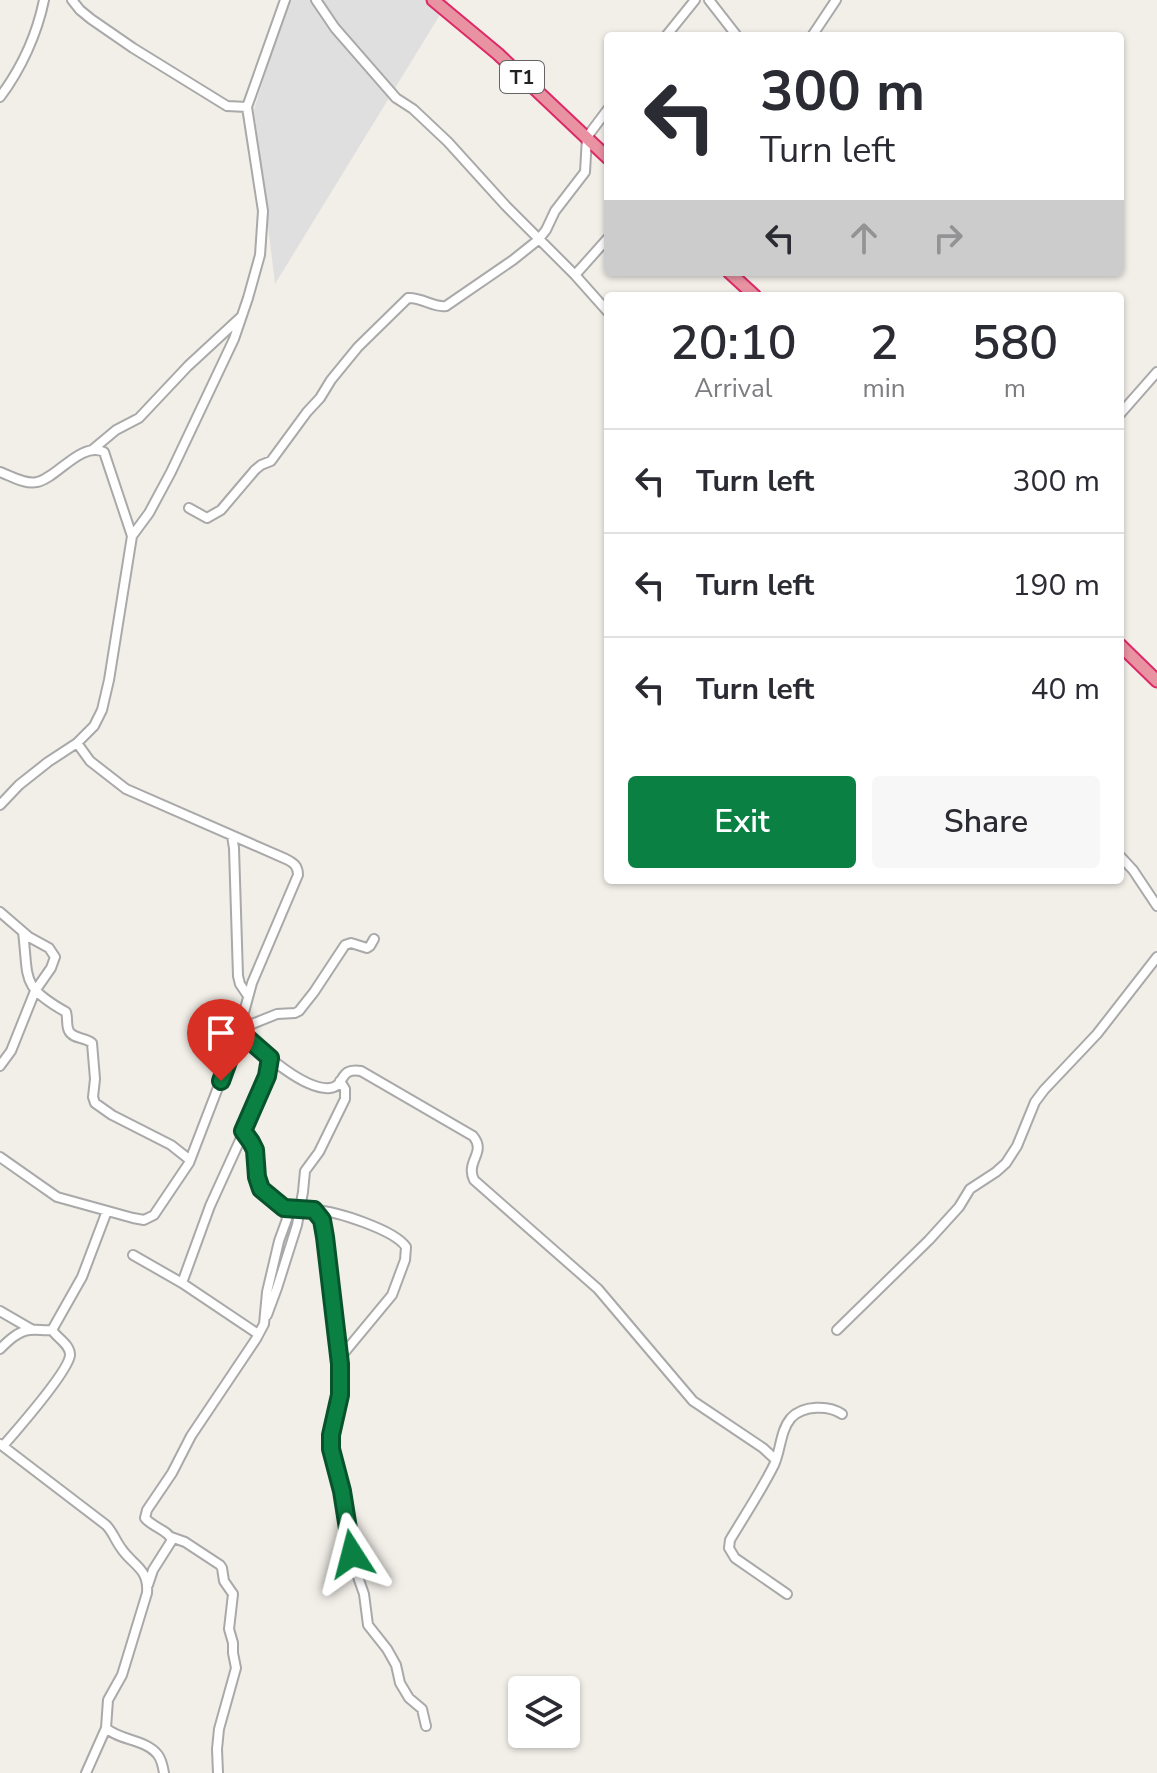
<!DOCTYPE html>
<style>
body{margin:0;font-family:"Nunito Sans",sans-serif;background:#f7f7f7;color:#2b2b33;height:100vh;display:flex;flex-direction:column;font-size:30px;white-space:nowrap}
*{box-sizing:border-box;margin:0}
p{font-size:26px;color:#7c7c81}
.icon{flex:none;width:44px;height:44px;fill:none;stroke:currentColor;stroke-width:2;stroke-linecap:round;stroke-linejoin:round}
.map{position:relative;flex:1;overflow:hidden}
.sheet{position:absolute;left:604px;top:292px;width:520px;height:592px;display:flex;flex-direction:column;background:#fff;border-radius:8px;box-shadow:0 2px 6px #0004}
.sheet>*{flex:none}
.top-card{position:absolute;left:604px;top:32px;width:520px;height:244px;border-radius:8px;box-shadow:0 2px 6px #0004;background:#fff;color:#2b2b33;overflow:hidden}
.buttons{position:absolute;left:508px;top:1676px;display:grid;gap:16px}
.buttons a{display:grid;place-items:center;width:72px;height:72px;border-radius:8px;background:#fff;box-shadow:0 2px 6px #0004;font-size:40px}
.pin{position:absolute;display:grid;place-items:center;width:68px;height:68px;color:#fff;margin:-82px -34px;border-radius:50% 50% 50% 0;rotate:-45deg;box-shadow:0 0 8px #0007}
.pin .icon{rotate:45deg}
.me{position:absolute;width:88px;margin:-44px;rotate:351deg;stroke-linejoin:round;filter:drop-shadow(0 0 6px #0008)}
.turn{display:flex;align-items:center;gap:28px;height:168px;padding:0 24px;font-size:36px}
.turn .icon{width:104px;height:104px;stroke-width:2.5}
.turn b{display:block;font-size:56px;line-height:68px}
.lanes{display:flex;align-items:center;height:76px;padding:0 24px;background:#0003;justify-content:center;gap:40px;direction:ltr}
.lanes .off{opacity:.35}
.eta{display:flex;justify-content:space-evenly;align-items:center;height:136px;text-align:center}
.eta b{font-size:48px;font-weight:600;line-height:56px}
.primary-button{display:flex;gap:16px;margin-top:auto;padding:16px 24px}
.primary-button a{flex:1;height:92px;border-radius:8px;background:#0b8043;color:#fff;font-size:32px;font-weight:600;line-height:92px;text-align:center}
.primary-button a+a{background:#f7f7f7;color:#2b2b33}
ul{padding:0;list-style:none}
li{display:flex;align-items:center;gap:24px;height:104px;padding:0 24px;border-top:2px solid #e1e1e2}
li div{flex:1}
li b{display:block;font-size:30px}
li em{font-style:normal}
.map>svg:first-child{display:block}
.residential{fill:#e0dfdf}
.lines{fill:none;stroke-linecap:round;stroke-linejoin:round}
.minor-casing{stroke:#a9a9a9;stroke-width:12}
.highway-casing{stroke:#dc2a67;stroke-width:15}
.minor{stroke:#fff;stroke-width:8}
.highway{stroke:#e892a2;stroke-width:11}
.route-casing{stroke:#07532c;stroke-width:20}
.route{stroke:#0b8043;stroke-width:14}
.labels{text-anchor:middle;stroke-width:7;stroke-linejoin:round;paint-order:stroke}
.shield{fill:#fff;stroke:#646464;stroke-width:2}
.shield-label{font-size:20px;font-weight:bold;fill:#222}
</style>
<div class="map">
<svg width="1157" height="1773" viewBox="0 0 1157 1773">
<rect width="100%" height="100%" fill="#f2efe9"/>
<path class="residential" d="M287,0H449L275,284L254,110Z"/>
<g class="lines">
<defs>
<path id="minor" d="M72,0L80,10L91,19L133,48L227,106L247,107
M316,0L335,28L396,98L413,109L448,142L506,206L575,275L608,312
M709,0L737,36
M666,36L695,0
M812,36L836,0
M0,97C21,69 37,34 44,0
M575,275L608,238
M1120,414L1157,372
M92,450L116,430L139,418L188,366L241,317
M0,472C11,476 26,485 37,482C57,478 81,441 104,452L132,536
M189,508L207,518L221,510L255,470L261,465L271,461L307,412L320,398L331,380L358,347L408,298C422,297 433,308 446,306L513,260L538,240L546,230L555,211L585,172L587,137L608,109
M0,805L19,785L48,762L77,743L94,726L102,710L109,680L132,536L149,513L171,472L234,339L248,298L260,255L263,211L247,107L285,0
M232,836L234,848L238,976L240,984L248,996
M1120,856L1133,870L1157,906
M0,912L29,937L49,948L55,957L51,968L35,991L11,1051L0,1066
M23,932C29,980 20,986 66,1012C68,1018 66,1026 69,1031C73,1039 85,1037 92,1043L95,1079L93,1097L95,1103L112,1115L171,1145L190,1160
M247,1026L277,1014L295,1013L299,1011L314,992L345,945L351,943L367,948L370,946L374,939
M239,1031C258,1048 303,1091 330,1088C346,1086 338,1067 361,1071L473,1136C487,1153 465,1161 474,1180L598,1289L693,1401L763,1448L776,1460
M0,1157L57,1197L133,1218L144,1220L154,1215L189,1163L237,1038L252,983L298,875C298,866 294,863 286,859L126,789L90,761L77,743
M284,1208L314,1210L322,1220L325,1237L340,1364V1395L331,1435V1449L342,1491L352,1560L364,1594L368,1625L387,1649L396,1665L400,1683L409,1698L422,1709L426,1726
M315,1210C336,1211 395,1230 406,1247L405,1260L392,1295L339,1359
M133,1255L182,1283L258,1334
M182,1283L210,1206L256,1105L267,1076L270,1058
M0,1311L31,1329
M267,1315L277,1288L297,1225L303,1192L305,1171L319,1152L345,1099V1089L340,1081
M837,1330L929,1240L959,1207L970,1189L996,1172L1006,1163L1017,1146L1035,1102L1044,1090L1097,1034L1157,957
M0,1349C8,1341 18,1331 30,1330C38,1329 44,1331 52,1330L82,1277L107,1211
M0,1444L106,1525C113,1532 115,1540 121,1548C132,1565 149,1568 147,1593L122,1675L108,1700L106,1728C120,1741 146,1739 158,1755C161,1759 163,1767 164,1773
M3,1446C16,1431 69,1371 70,1355C70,1344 57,1338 52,1330
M171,1537L185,1542L220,1565L222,1568L224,1581L233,1594L229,1629L233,1643V1653L236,1668L219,1729L217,1749L218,1773
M148,1585L153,1570L172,1540C168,1530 152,1527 145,1518L147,1510L172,1473L191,1436L256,1339L264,1324L267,1292L279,1241L287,1219L284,1208L261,1189L257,1177L255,1150L251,1142L243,1131
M787,1594L735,1558L729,1548L730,1540C745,1515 761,1491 774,1465C781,1450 780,1431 791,1418C803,1405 829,1405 842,1414
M86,1773L106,1728"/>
<path id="highway" d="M433,0L498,54L608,158
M729,272L755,296
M1120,645L1157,681"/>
</defs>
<use href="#minor" class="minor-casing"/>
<use href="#highway" class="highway-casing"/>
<use href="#minor" class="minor"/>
<use href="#highway" class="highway"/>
</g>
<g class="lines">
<defs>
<path id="route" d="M221,1081L239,1031L270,1058L267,1076L243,1131L251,1142L255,1150L257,1177L261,1189L284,1208L314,1210L322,1220L325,1237L340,1364V1395L331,1435V1449L342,1491L352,1554"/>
</defs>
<use href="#route" class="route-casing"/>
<use href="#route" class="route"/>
</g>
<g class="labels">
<rect class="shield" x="500" y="61" width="44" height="32" rx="6"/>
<g class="shield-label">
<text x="522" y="84">T1</text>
</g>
</g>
</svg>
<div class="buttons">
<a><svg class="icon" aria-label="layers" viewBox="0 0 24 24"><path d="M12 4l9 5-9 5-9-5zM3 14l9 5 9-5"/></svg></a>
</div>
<div class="pin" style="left:221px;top:1081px;background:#d93025"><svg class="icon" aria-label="arrive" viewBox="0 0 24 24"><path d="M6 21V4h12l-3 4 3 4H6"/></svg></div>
<svg class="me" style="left:352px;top:1554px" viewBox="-20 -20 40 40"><path d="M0-17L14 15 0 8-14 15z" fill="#0b8043" stroke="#fff" stroke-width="4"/></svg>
<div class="top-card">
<div class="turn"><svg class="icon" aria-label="left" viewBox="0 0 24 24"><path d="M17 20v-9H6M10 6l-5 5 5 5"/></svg><div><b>300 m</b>Turn left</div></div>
<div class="lanes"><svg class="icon" aria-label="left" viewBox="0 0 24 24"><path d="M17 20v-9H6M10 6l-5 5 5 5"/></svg><svg class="icon off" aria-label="ahead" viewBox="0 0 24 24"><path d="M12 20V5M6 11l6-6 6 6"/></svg><svg class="icon off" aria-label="right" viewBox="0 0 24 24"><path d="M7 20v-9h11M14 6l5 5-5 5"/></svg></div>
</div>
<section class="sheet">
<div class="eta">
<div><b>20:10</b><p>Arrival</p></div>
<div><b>2</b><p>min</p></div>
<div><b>580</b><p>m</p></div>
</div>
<ul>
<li><svg class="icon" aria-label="left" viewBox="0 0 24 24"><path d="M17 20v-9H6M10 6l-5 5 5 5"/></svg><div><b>Turn left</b></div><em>300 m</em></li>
<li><svg class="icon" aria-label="left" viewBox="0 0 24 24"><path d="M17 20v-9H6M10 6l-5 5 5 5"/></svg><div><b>Turn left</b></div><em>190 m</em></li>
<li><svg class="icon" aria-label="left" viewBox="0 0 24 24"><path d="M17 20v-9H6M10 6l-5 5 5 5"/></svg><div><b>Turn left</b></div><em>40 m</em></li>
</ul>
<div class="primary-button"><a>Exit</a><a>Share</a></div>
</section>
</div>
